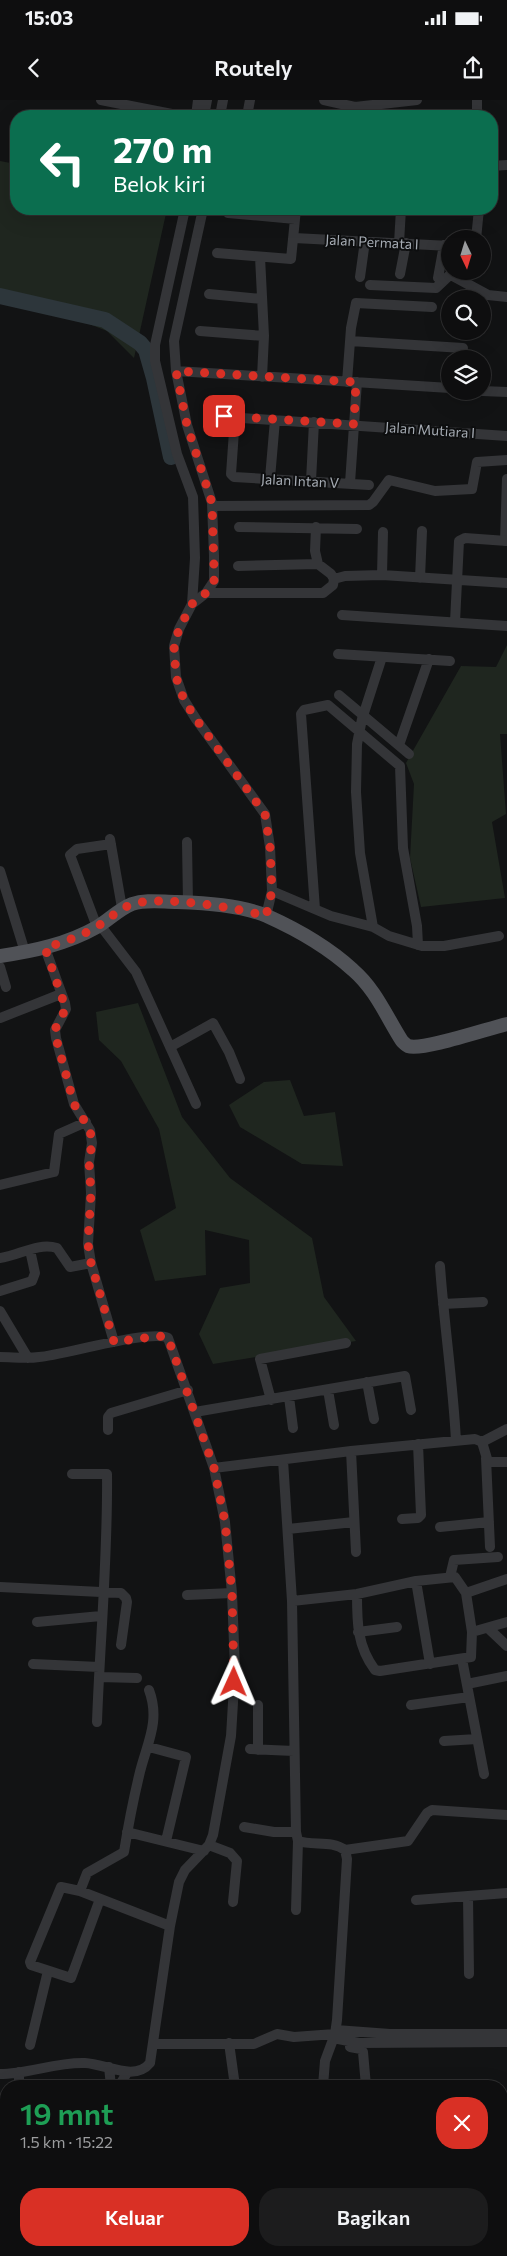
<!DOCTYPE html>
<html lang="id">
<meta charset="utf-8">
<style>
body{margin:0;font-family:Commissioner,sans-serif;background:#1c1c1d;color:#f1f3f6;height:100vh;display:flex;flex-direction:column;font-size:19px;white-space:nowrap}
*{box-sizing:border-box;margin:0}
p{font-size:16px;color:#9b9c9e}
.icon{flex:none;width:28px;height:28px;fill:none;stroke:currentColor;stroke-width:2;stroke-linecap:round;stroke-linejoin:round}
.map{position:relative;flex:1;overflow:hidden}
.panel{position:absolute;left:0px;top:1980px;width:508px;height:176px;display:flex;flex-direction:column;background:#0e0e0f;border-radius:20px 20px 0 0;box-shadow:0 5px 20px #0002,0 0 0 1px #2e2e2f}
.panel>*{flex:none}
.top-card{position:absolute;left:10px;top:10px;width:488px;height:105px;border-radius:20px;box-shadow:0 5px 20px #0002,0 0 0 1px #2e2e2f;background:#0b6e4f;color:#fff;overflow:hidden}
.needle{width:32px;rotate:176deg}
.controls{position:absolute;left:441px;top:130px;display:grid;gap:10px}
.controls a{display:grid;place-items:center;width:50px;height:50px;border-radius:50%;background:#0e0e0f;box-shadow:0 5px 20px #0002,0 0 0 1px #2e2e2f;font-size:25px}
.pin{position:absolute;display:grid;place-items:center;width:42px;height:42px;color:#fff;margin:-21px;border-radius:10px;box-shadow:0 2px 8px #0006}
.me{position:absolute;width:55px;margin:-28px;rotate:1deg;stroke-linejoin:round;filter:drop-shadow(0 0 4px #0008)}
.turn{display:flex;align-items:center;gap:18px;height:105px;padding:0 20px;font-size:22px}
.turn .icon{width:65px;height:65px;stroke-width:2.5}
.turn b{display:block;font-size:35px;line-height:42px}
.round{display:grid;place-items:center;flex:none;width:52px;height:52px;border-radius:20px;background:#1c1c1d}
.headline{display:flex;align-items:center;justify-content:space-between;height:85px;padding:0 20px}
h1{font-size:30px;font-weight:600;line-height:38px;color:#1e9e55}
.action{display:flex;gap:10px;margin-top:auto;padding:10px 20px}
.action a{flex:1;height:58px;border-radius:20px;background:#d93025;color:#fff;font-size:20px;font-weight:600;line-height:58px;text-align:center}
.action a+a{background:#1c1c1d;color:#f1f3f6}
.status{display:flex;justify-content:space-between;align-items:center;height:35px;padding:0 25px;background:#0e0e0f;direction:ltr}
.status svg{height:14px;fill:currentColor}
header{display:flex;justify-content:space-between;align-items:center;height:65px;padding:0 20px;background:#0e0e0f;font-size:22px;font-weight:600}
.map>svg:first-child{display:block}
.green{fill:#1f261f}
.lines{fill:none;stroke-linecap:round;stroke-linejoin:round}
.river{stroke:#2d363b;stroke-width:16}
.minor{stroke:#343538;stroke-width:10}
.major{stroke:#505257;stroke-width:14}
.route{stroke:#d93025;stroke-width:9;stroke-dasharray:0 16.2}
.labels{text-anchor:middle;stroke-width:4;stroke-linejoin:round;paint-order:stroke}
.street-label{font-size:14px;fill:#a5abb3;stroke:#0d0e0f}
</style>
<div class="status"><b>15:03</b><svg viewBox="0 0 49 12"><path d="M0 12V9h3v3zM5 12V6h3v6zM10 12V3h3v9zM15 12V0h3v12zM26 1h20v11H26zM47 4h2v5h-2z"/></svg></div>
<header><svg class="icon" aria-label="back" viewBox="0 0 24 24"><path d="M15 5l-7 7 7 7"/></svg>Routely<svg class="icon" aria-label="share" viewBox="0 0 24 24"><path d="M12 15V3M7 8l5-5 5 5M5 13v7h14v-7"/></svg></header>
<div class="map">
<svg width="507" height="2156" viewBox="0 0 507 2156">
<rect width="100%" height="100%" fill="#121314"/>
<path class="green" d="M0,61L16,64V109H167L134,258L107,231L79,220L0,203Z
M507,545V634H500L506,714L492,722L505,798L421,807L410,758L414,684L406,663L461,566L496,567Z
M138,903L182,1017L230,1078L312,1138L324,1197L356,1241L213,1264L199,1234L220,1188L250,1183L249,1140L205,1130L206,1175L155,1181L140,1130L176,1108L159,1029L121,961L99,940L96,912Z
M290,980L304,1016L335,1012L343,1066L302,1064L240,1027L229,1005L264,982Z"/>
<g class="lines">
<path class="river" d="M0,196L105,220L140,243L146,250L154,278L171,357"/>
<path class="minor" d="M101,0L182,16
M324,0L355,7L417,0
M477,0V16
M196,16L198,0
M204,16L207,0
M220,16L223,0
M247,16L250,0
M491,66L507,65
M185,109L155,245V261L177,354L193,397L195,458L192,504
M203,109L174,241L176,271L187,325L212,403L214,456V481L206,493L192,504L179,529L174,546L176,577L184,600L196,619L265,714L270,747L272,791L266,816
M228,113L295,119
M294,138L450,146
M476,139L479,109
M399,143L401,109
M217,153L291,159L296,109
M260,157L264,236L262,277
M400,174L406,143
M451,175L488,195L507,197
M360,177L365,141
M438,178L444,145
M370,185L436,188L454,171
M209,194L262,199
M200,231L264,236
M350,241L463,248
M176,271L450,288
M347,282L351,228L356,203L432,207
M482,291L507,292
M213,316L507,336
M235,317L231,374L234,377L369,385
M270,378L275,320
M311,381L314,322
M350,383L357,282
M212,406L369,405L373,402L389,380L435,391L472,389L477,362L507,360
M239,427L357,429
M316,427L315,451L318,464L331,474L334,479
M505,441L507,379
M238,466L318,464
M382,475L383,432
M420,478L422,431
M206,493H323L333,485L334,479L345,476L382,475L507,483
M342,515L507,526
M455,522L459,441L465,438L507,441
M338,554L450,561
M339,595L409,654
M399,645L429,559
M110,739L122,808
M187,742L188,803
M0,771L25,852
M272,791L331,816L373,827L389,836L422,846H444L499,836
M315,809L301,614L304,610L328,605L400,666L403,748L417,826L418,845
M100,825L136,872L196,1004
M97,827L70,755L77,749L111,744
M373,827L360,753L356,692L357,644L362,619L382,557
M45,848L65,903L66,909L55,930L56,938L74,1004L90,1030L92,1043L89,1062L91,1093L88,1144L91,1163L114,1242
M0,867L6,887
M0,918L61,894
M170,947L213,923L229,952L240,979
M0,1085L54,1072L59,1034L86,1022
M0,1158C18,1156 38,1142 57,1148L70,1167L91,1163
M440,1166C444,1224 453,1282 456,1341
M0,1191L32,1181L35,1173L30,1150
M443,1204L483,1202
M0,1211L28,1258
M0,1257C13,1257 26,1259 39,1257C63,1255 151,1229 168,1238L214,1368L225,1422L232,1493L235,1569L231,1636L213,1735L209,1745L185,1770L179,1782L170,1826L150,1963C135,1982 106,1964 85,1963C56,1962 28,1974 0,1974
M367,1282L374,1319
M328,1290L334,1325
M289,1297L293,1328
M271,1300L260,1259L346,1243
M195,1312L405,1276L411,1310
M108,1330V1317L111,1313L188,1290
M482,1342L507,1329
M351,1351L356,1452
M486,1358L490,1447
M283,1360L292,1501L296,1732L298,1741C313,1746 332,1740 345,1750L347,1759L337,1920L335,1934L325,1961L323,1986
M214,1368L351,1351L475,1339L482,1342L488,1362H507
M72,1374H107C108,1457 100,1539 97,1622
M402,1419L418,1418L421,1415L418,1344
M440,1427L489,1422
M288,1429L354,1422
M450,1477L454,1460L498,1457
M416,1481L430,1564
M0,1487L121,1493L126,1498L127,1502L121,1545
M466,1493L507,1479
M187,1495L232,1493
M292,1501L357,1494L416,1481L455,1477L466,1493L472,1532L471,1557L380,1571L375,1570C357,1546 357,1522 357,1494
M37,1522L101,1516
M488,1528L507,1546
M358,1532L397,1527
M472,1532L507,1522
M462,1559L484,1674
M33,1564L99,1567
M99,1577L137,1578
M467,1584L507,1576
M411,1605L469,1597
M444,1641L477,1639
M149,1647L186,1657L166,1741
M250,1649L294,1651
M258,1650V1605
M244,1727L274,1732H296
M127,1732L204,1751
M209,1745L230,1753L237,1761L233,1802
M345,1750L408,1741L427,1713L432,1710L507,1715
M80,1791L87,1773L124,1752C128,1727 133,1701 139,1676C146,1645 161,1622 149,1590
M468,1796L469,1874
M100,1799L71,1878L31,1865L30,1862L61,1787L80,1791L170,1826
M416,1800L507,1793
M296,1810L298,1741
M336,1930L390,1934H507
M333,1938L359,1943L507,1942
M229,1943L235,1986
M153,1944H254L277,1934L294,1937L335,1934
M30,1945L48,1871
M350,1947L361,1949L363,1952L366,1986
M109,1967L111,1986
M19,1972V1986
M119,1986L127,1973
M501,2121L507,2120
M34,2150V2156
M71,2150V2156
M124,2150V2156
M251,2150L253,2156
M338,2150L339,2156
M475,2150L476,2156
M202,2156L220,2150"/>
<path class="major" d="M0,856C34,851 67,844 97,827C109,820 119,809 132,804C146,799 162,802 177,802C205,803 240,805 267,816C296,829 329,848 353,870C376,890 386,916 402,941C404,943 406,945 408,946C423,951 489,928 507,924"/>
</g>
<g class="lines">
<path class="route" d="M224,316L354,324L356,282L176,271L187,325L212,403L214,468V481L206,493L192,504L179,529L174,546L176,577L184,600L196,619L265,714L270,747L272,791L266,816C237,808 157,794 130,805C118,810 109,819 98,826C82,836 63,842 45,848L66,909L56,925V938L74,1004L90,1030L92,1043L89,1062L91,1093L88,1144L91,1163L114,1242L159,1236L168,1238L214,1368L225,1422L232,1493L234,1582"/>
</g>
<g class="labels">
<g class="street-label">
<text transform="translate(372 142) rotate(3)" y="5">Jalan Permata I</text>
<text transform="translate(430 330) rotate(4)" y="5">Jalan Mutiara I</text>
<text transform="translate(300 381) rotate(3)" y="5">Jalan Intan V</text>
</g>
</g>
</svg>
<div class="controls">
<a><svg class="needle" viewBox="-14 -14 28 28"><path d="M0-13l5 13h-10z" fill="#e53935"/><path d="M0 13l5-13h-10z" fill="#9b9c9e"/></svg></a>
<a><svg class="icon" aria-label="search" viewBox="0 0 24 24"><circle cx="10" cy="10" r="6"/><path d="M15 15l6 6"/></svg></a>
<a><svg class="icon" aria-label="layers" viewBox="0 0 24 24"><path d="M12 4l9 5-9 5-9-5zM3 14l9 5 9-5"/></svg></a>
</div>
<div class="pin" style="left:224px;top:316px;background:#d93025"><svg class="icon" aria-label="arrive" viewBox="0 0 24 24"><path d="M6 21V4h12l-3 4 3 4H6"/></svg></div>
<svg class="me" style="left:234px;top:1582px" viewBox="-20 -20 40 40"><path d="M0-17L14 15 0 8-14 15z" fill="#d93025" stroke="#fff" stroke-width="4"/></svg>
<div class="top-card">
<div class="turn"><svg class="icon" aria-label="left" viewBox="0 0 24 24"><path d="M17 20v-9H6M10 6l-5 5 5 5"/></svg><div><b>270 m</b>Belok kiri</div></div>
</div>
<section class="panel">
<div class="headline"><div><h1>19 mnt</h1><p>1.5 km · 15:22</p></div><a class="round" style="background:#d93025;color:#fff"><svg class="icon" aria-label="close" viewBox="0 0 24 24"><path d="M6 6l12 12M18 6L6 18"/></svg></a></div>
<div class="action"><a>Keluar</a><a>Bagikan</a></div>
</section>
</div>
